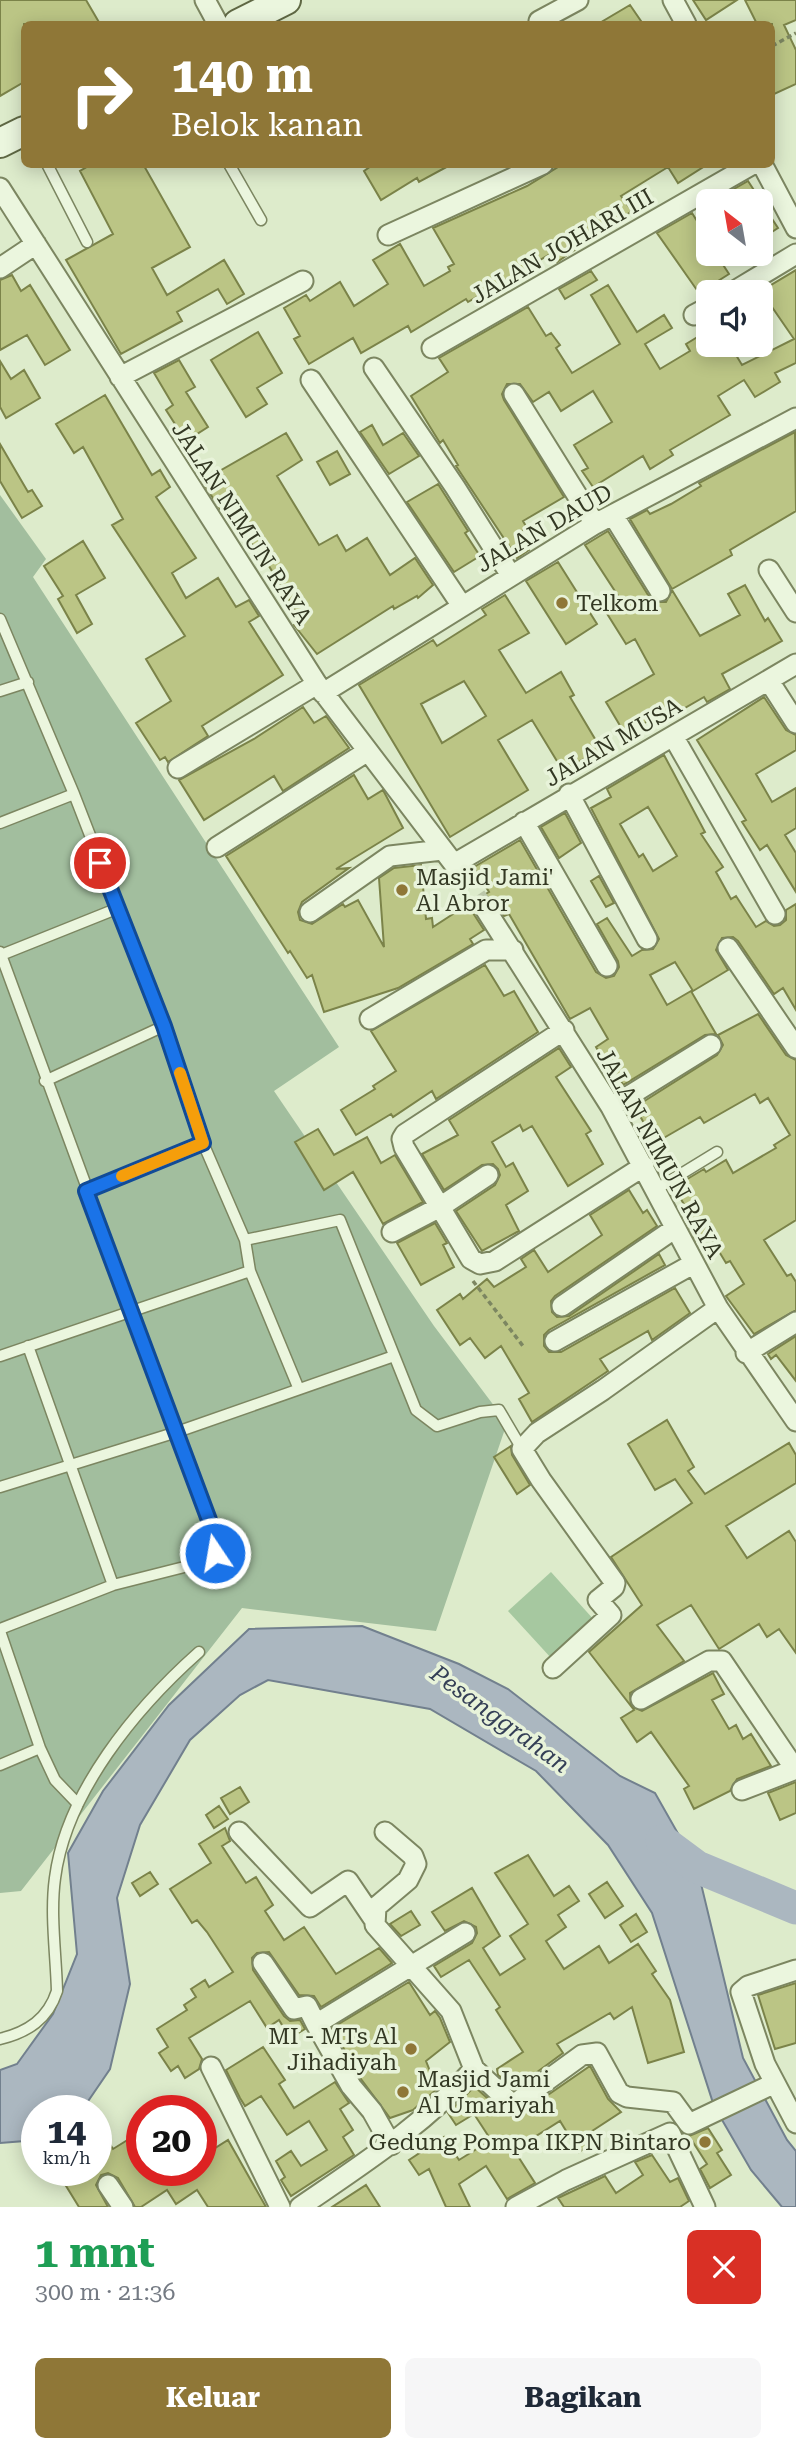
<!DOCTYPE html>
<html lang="id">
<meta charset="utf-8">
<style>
body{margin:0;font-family:"Roboto Serif",serif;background:#f6f6f7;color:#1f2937;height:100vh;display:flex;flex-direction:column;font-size:26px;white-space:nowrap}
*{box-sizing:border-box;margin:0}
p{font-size:23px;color:#747a83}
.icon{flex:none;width:38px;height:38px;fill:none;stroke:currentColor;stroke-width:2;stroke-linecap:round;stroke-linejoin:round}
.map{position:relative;height:2207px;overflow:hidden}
.details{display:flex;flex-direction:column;background:#fff;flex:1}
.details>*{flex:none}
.top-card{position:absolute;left:21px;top:21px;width:754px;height:147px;border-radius:10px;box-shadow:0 4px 18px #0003;background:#8f7737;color:#fff;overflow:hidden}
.needle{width:46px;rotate:329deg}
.tools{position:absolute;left:696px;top:189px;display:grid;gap:14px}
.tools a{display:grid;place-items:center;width:77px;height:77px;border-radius:10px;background:#fff;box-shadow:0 4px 18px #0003;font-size:35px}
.speed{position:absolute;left:21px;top:2095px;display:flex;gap:14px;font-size:35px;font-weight:700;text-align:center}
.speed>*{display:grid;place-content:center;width:91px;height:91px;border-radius:50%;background:#fff;box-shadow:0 4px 18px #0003;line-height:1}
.speed small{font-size:18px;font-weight:400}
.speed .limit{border:10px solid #d22;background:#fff;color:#111}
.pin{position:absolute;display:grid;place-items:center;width:60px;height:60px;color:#fff;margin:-30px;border:4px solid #fff;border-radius:50%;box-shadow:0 2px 7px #0007}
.me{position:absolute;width:77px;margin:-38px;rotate:348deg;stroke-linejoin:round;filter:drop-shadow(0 0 5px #0008)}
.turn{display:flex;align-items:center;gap:24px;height:147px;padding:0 35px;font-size:32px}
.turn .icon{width:91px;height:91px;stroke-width:2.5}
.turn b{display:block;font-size:49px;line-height:60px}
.round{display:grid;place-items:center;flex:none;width:74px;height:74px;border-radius:10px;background:#f6f6f7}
.overview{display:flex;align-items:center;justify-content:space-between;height:119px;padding:0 35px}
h1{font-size:42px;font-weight:700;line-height:52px;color:#1e9e55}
.button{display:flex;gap:14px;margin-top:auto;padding:14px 35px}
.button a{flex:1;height:80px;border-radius:10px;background:#8f7737;color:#fff;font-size:28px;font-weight:700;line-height:80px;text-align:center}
.button a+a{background:#f6f6f7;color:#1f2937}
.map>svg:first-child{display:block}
.green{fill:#a6c8a0}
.cemetery{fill:#a2be9e}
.water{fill:#abb7c0;stroke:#72808e;stroke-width:2}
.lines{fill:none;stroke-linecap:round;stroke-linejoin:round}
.river{stroke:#abb7c0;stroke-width:33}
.building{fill:#bbc585;stroke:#7b8349;stroke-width:2;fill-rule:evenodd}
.minor-tunnel{stroke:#bbc7a9;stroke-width:19;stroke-dasharray:19 10;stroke-linecap:butt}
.service-casing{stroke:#7c8661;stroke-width:13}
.minor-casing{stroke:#7c8661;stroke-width:23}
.secondary-casing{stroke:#5f6844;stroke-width:32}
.path{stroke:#7c8661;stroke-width:3.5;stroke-dasharray:5 3.5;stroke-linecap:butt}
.service{stroke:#ebf6de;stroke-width:10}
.minor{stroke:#ebf6de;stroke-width:19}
.secondary{stroke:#ebf6de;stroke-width:28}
.route-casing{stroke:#114b97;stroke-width:18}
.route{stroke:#1a73e8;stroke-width:12}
.slow{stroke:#f59e0b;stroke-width:12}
.poi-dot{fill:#8f7737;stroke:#e8f3da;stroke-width:2.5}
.labels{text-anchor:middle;stroke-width:7;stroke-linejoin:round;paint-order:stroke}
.street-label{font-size:23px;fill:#333823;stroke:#e8f3da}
.poi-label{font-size:23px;fill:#333823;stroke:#e8f3da;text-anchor:start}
.water-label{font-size:24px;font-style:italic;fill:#343f56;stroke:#e8f3da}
</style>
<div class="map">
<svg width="796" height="2207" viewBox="0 0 796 2207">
<rect width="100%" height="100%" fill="#ddebcb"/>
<path class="green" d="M551,1572L595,1621L552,1659L508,1611Z"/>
<path class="cemetery" d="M0,495L46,559L33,577L339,1047L274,1091L434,1326L507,1423L436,1631L242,1608L21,1891L0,1893Z"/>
<path class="water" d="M362,1626L459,1664L508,1689L620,1776L655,1793L697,1867L743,2058L787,2140L796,2151V2207H782L751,2170L714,2106L652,1913L608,1845L536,1771L430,1709L268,1680L240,1695L190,1740L140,1825L117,1898L130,1984L110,2069L82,2110H37V2140L0,2143V2070L17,2064L53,2014L77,1954L68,1853L103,1791L169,1705L249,1629Z"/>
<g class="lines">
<path class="river" d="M662,1841L697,1867L796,1908"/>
</g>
<path class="building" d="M0,0H86L100,24H24V82L0,96Z
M693,0H737L706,20Z
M745,0H796V20L784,25L796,50V84L772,95V24H757Z
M630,5L643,24H598Z
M92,164H143L190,247L152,268L167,295L224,260L244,294L227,304L218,289L177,312L182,321L121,354L66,260L113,234L80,171Z
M374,164H452L419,182L417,178L381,200L364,171Z
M563,164H708L678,183L668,167L621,196L632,211L557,262L552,253L468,302L466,299L411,332L408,326L361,353L353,338L309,364L294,339L300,336L284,308L306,295L310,301L340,282L354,306L388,284L373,260L400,244L424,286L450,271L448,267L454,264L433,228L527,186Z
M748,181L761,201H713Z
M761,202L778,228L761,239Z
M692,213L709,240V254H716L729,274L699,293L657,233Z
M796,270V363L775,373L780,382L755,397L744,380L718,396L730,415L670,450L673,455L650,469L643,456L593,487L582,471L588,468L574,445L612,422L593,391L561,411L549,392L533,402L520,384H507L502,394L504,400L564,497L523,521L527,528L518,533L529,550L517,558L456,466L458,465L443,440L440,443L411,396L448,372L439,358L528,307L546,336L551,333L560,345L556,348L572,373L620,344L591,295L608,285L637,332L664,315L672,328L645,344L660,369L690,351L686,344L709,330V345H730L742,365L794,339L761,291Z
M591,271L597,280L565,299L559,289Z
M12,275L21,291L30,285L70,350L45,365L27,335L0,350V280Z
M258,332L282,373L257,388L267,404L246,417L211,360Z
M179,360L195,387L186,392L208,427L186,441L166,410L173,405L154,373Z
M0,361L11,379L24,370L40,398L6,418L0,407Z
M105,395L152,475L160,470L170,487L156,497L196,558L172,573L186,598L218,578L236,607L249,600L259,616L249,622L283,675L202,726L208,736L168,762L165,757L160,760L136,723L171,701L146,659L185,636L112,525L123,519L83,447L74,453L56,424Z
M372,425L383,445L403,433L419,456L389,474L360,432Z
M795,432L796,511L730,550L732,555L672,589L630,519L647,510L650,514L671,504L701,486L699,483Z
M286,433L302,460L277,476L319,545L337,535L346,551L367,538L390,575L415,558L433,585L418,598L417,596L394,609L393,606L317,654L294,625L301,620L266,561L263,562L228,504L220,509L202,481Z
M0,444L28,492L32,490L42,506L22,518L0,481Z
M337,451L350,474L330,485L317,462Z
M438,484L468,531L465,533L480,556L454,572L407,502Z
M608,531L650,598L655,602H666L672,590L700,636L740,615L728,594L745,585L765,621L768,618L782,641L722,674L730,689L707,702L704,697L676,713L673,707L625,734L606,702L654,674L635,639L626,644L606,612L622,602L585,545Z
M83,541L105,578L76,595L92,624L77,633L58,599L63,596L44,566Z
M558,562L597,624L566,644L526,581Z
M505,595L529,633L499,650L526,693L561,672L574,695L570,697L601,749L563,771L532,720L498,740L528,790L450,837L359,685L433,640L437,646L486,615L482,609ZM464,681L486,716L442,743L421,704Z
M764,697L786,730L796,735V750L756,774L772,802L796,788V828L785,835L796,853V892L767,845L760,850L742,822L746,820L697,740Z
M303,707L314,723L326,716L349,748L283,791L274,776L204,820L179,780L254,739Z
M664,755L705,832L701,834L723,867L716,872L731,899L736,896L756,927L766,921L774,926L780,925L786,920V910L796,904V1010L783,988L774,994L738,941L733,937L722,938L716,950L728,970L693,991L675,962L650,975L667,1005L691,991L716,1034L705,1035L623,1085L620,1079L616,1081L596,1047L608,1039L590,1008L570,1019L509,914L504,916L494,900L484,895L489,892L474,867L520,840L596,972L606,978L614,976L619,967L618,961L597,924L607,918L632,956L642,950L653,949L659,939L591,808L611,797L607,789ZM648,807L677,856L653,871L643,854L639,857L620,824Z
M354,775L368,799L383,790L403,828L336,869L349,868L302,902L298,912L300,920L312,924L343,904L345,907L358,900L384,947L379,878L394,868L421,865L426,919L432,918L433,927L473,901V913L484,930L470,939L473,944L398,988L324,1012L312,975L307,978L290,951L288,953L226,856Z
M565,813L581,843L559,858L541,827Z
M599,876L614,903L606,907L591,881Z
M485,965L504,996L514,991L538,1032L436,1099L432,1091L393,1117L391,1114L356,1135L341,1110L375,1089L373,1086L396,1071L371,1031Z
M758,1014L786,1055L796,1060V1220L764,1240L787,1276L791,1274L796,1282V1310L754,1334L726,1296L744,1284L730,1261L726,1263L709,1235L696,1241L687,1223L693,1220L674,1187L704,1169L706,1172L726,1160L733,1173L776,1148L774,1145L790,1135L768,1098L760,1103L755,1094L704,1123L700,1117L655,1143L635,1107L717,1055L723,1045L718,1035Z
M559,1048L571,1067L556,1077L591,1131L586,1134L603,1164L568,1186L532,1126L523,1131L520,1125L492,1142L506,1167L513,1163L528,1191L506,1205L519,1231L482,1251L456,1211L495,1185L500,1175L498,1169L493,1164L482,1165L444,1190L422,1154L458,1135L449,1120Z
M318,1129L334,1155L367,1137L381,1163L395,1155L423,1202L383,1224L353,1172L324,1190L295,1142Z
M629,1190L643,1213L647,1210L657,1226L555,1296L551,1301L552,1312L557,1317L569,1316L659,1254L665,1265L549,1330L544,1335V1346L549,1352H561L675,1288L690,1313L652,1340L648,1331L600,1359L608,1371L532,1422L519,1399L529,1393L501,1346L485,1358L470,1338L460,1345L437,1310L460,1294L463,1299L487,1279L494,1287L526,1267L521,1259L534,1250L548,1272L602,1235L590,1215Z
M435,1223L447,1243L443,1245L454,1267L421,1285L397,1243Z
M796,1336V1381L776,1355L771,1359L768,1354Z
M667,1420L694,1467L688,1471L705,1494L789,1443L796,1455V1483L726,1526L747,1558L789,1531L796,1542V1653L779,1629L767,1637L759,1624L719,1649L691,1605L657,1625L684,1661L630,1693L631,1706L642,1711L713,1673L724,1694L712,1700L729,1729L736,1725L743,1739L751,1734L771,1766L737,1779L730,1791L694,1809L684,1789L689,1786L651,1732L637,1742L621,1718L634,1710L589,1652L642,1605L611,1557L692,1503L675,1479L655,1490L628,1444Z
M511,1446L512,1455L530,1485L517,1494L494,1457Z
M796,1782V1813L780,1820L768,1793Z
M240,1787L249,1802L230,1814L221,1798Z
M219,1806L228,1819L214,1828L206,1815Z
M225,1828L230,1841L222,1846L246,1883L256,1877L273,1905L265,1911L284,1940L304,1927L336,1974L379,1948L392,1963L321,2007L314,1996L299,1995L269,1952L257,1953L252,1958L253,1970L284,2016L290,2021L300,2020L305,2029L290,2038L279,2020L267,2028L250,2001L189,2038L202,2059L199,2069L185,2078L178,2066L171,2071L159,2053L168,2047L157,2029L187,2010L184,2005L196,1997L191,1989L205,1980L209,1987L233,1972L207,1932L197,1920L192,1923L170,1889L211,1863L199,1844Z
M528,1855L554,1896L569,1886L579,1901L558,1915L566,1927L546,1941L564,1969L599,1946L609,1963L638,1944L656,1971L652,1974L670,2000L684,2052L648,2063L632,2007L614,2019L610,2013L557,2044L563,2053L514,2089L498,2075L497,2069L523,2052L496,2010L500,2007L469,1960L441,1977L434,1966L472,1943L477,1933L476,1927L464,1921L445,1931L432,1912L472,1888L500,1936L483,1948L500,1975L525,1959L510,1936L528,1924L495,1873Z
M150,1872L158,1884L140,1896L132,1883Z
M607,1882L623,1906L605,1918L589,1894Z
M411,1911L420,1925L401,1936L390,1924Z
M636,1914L647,1932L631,1942L620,1925Z
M409,1982L430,2015L435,2011L440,2018L450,2042L426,2061L437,2089L413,2110L390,2118L361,2079L332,2028Z
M796,1983V2043L775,2049L758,1995Z
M263,2047L285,2080L279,2084L294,2108L335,2082L349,2103L340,2109L353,2130L343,2137L354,2155L291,2196L281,2180L285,2177L276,2161L291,2151L301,2166L327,2150L309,2121L287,2135L261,2096L245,2106L240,2098L226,2070Z
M590,2066L608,2099L621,2112L586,2135L591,2144L579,2152L560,2121L514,2150L535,2183L507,2199L486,2166L459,2184L470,2207H446L429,2169L419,2175L409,2160L444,2137L459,2160L491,2140L474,2114L456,2125L448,2113L471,2090L476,2088L505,2114L516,2117Z
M96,2122L113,2149L142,2131V2170H169L176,2180L190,2170H201V2157L228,2140L266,2207H208L197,2190L176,2204L167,2190L141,2207H135L118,2178L108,2173L101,2175L96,2185L108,2207H79L63,2181L72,2175L69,2170H96Z
M708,2128L722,2150L717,2153L731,2175L710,2188L700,2169L707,2164L689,2136Z
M652,2155L670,2182L678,2178L689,2201L680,2207H564L558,2198L605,2176L616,2193L643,2175L635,2162Z
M366,2185L380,2207H332Z"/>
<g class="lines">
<path class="minor-tunnel" d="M460,872L484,907"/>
<defs>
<path id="service" d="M47,164L87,242
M229,164L261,220
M0,619L74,794L164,1026L203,1143L245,1240L250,1271L298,1387
M0,691L28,682
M0,823L74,794
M0,952L217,1541L215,1553L208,1561L113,1585L28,1346
M1,955L116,909
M45,1081L164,1026
M655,1190L717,1152
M86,1191L203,1143
M245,1240L340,1220L416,1410L437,1426L480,1412L499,1410L522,1449
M0,1356L250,1271
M0,1487L177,1432L394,1356
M0,1629L113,1585
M0,1631L40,1748L0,1765
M40,1748L55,1780L78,1804
M0,2039C28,2032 48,2019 57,1991C56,1954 50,1914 55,1878C66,1792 136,1708 199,1652"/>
<path id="minor" d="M205,0L218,24
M673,0L686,24
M539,21L578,0
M762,164L796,228
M0,188L317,684L460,872
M388,235L543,164
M0,268L36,244
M733,292L796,254
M694,315L709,307
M432,348L753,164
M374,368L455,487L510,574
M120,377L303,281
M311,380L462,606
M514,394L595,524
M613,515L660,591
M769,570L796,612
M769,681L796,723
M323,693L595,524L796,418
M673,736L775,914
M178,768L317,684
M569,794L647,939
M524,822L607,966
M217,847L368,751
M454,864L796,664
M484,907L611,1107L718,1308L796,1421
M310,912L390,856L442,850
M728,948L796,1048
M370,1019L486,950H513
M564,1030L405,1134L402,1139L404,1147L471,1259L480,1264L495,1261L644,1166
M611,1107L711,1045
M392,1232L440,1207L488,1175
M562,1306L674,1229
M555,1341L693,1264
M746,1353L796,1322
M553,1668L611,1615L598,1600L614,1587L615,1583L541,1480L522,1449L537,1433L603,1390L718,1308
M641,1699L709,1661H722L795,1769
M742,1790L796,1769
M239,1832L310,1907L348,1881L373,1918
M263,1963L294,2009L307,2006L316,2024
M796,1970L748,1986L741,1992L765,2064L796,2123
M211,2067L280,2207
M474,2069L513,2105L582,2055L597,2053L619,2093L627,2097L673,2102L689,2124L775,2083
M391,2145L372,2111L351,2086L316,2024L465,1933
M108,2185L123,2207
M300,2207C361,2165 424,2125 474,2069L451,2011L375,1925L376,1907L408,1880L416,1864L413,1856L385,1832
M516,2207L566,2180L670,2133L705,2207"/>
<path id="secondary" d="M238,24L286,0
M0,143L24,131"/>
</defs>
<use href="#service" class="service-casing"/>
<use href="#minor" class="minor-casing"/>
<use href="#secondary" class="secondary-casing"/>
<path class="path" d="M772,46L796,33
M473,1281L523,1346"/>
<use href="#service" class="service"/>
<use href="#minor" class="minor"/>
<use href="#secondary" class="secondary"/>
</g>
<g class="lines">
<defs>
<path id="route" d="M100,863L164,1026L203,1143L86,1191L209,1520L216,1542L215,1553"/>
</defs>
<use href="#route" class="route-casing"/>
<use href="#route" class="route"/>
<path class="slow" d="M122,1176L203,1143L180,1073"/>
</g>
<g class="poi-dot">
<circle cx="562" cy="603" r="7"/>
<circle cx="402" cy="890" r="7"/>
<circle cx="411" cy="2049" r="7"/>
<circle cx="403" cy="2092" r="7"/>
<circle cx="705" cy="2142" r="7"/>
</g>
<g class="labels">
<g class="street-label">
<text transform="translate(562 246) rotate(-30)" y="8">JALAN JOHARI III</text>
<text transform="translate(242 523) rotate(57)" y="8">JALAN NIMUN RAYA</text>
<text transform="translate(544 528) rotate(-30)" y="8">JALAN DAUD</text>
<text transform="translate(613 742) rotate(-30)" y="8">JALAN MUSA</text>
<text transform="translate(660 1153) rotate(61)" y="8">JALAN NIMUN RAYA</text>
</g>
<g class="poi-label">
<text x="576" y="611">Telkom</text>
<text x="416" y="885">Masjid Jami'<tspan x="416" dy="26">Al Abror</tspan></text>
<text x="397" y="2044" text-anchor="end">MI - MTs Al<tspan x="397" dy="26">Jihadiyah</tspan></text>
<text x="417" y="2087">Masjid Jami<tspan x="417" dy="26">Al Umariyah</tspan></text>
<text x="691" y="2150" text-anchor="end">Gedung Pompa IKPN Bintaro</text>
</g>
<g class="water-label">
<text transform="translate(500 1719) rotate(36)" y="8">Pesanggrahan</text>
</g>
</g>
</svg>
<div class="tools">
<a><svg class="needle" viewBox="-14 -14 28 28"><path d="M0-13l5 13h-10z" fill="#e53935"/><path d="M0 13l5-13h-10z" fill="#747a83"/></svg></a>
<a><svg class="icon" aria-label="sound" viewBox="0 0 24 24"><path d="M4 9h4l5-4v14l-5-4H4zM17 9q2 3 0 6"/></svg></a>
</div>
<div class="speed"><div>14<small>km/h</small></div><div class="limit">20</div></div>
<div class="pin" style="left:100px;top:863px;background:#d93025"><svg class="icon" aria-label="arrive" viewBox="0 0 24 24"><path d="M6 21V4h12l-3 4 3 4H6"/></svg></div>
<svg class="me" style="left:215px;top:1553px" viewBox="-20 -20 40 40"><circle r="17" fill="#1a73e8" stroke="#fff" stroke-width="3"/><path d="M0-11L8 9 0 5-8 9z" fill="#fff"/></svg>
<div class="top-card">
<div class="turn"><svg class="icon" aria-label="right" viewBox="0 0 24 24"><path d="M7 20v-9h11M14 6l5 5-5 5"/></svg><div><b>140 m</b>Belok kanan</div></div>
</div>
</div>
<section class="details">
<div class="overview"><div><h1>1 mnt</h1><p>300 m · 21:36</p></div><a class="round" style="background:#d93025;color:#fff"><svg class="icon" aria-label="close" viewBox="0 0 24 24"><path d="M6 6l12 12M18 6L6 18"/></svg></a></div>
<div class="button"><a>Keluar</a><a>Bagikan</a></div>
</section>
